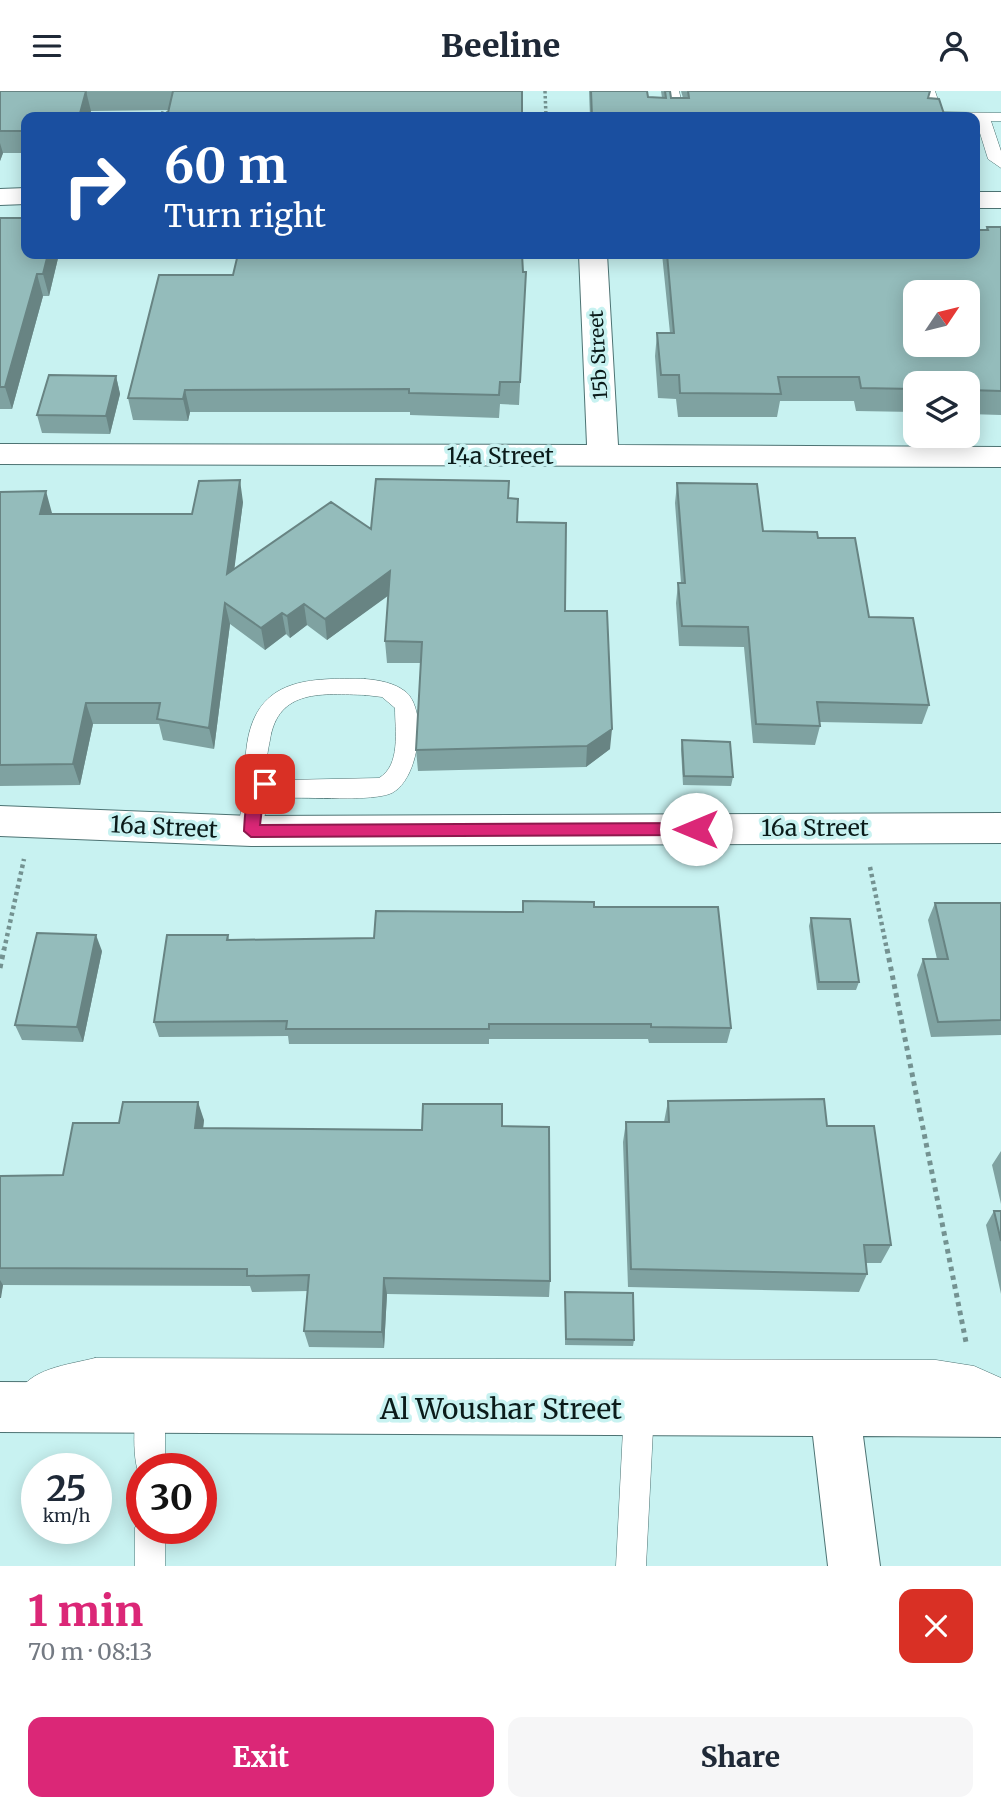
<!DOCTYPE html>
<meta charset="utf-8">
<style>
body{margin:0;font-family:Merriweather,serif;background:#f6f6f7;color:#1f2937;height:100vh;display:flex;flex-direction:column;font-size:26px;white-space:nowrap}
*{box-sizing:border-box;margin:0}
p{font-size:23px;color:#747a83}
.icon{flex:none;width:38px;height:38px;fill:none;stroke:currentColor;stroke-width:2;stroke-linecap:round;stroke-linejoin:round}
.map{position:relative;height:1475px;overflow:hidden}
.sheet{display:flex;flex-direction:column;background:#fff;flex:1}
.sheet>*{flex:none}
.banner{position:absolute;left:21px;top:21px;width:959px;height:147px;border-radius:14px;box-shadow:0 4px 18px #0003;background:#1a4fa0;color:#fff;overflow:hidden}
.needle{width:46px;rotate:55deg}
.fabs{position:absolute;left:903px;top:189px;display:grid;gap:14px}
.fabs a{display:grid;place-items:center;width:77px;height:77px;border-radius:14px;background:#fff;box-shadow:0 4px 18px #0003;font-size:35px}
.speed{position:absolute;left:21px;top:1362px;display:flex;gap:14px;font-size:35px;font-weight:700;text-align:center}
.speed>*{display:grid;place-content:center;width:91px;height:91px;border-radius:50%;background:#fff;box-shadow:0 4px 18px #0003;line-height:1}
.speed small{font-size:18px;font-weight:400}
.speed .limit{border:10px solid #d22;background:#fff;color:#111}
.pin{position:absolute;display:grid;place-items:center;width:60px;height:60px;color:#fff;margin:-30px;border-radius:14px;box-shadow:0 4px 10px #0006}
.me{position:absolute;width:77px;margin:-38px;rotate:270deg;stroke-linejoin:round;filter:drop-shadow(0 0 5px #0008)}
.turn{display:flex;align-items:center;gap:24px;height:147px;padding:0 28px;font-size:32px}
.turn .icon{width:91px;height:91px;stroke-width:2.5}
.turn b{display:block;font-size:49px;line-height:60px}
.round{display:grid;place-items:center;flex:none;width:74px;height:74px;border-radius:14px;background:#f6f6f7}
.head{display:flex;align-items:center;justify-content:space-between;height:119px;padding:0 28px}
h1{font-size:42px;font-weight:800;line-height:52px;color:#db2777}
.primary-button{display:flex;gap:14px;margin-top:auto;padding:14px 28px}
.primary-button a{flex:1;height:80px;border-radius:14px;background:#db2777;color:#fff;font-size:28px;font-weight:800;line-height:80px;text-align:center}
.primary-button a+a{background:#f6f6f7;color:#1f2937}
header{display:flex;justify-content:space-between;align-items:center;height:91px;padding:0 28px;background:#fff;font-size:32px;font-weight:800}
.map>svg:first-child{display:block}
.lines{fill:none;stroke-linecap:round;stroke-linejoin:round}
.service-casing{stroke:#4d7373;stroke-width:1}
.minor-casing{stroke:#4d7373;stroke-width:2}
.path-far2{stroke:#749291;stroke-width:3.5;stroke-dasharray:2.5 2.5;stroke-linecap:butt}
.path-far1{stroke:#749291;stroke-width:4.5;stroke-dasharray:3.5 3.5;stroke-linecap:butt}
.path{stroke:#749291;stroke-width:5;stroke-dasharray:4.5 4.5;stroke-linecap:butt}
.service{fill:#fff;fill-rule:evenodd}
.minor{fill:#fff;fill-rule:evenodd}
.wall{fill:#7fa2a1}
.shaded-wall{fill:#688483}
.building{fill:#94bcbb;stroke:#688483;stroke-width:2;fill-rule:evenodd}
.route{fill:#db2777;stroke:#8e194d;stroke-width:2}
.labels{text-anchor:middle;stroke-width:7;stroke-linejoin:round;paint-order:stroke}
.far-street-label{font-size:19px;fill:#0b1b1a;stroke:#c8f2f1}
.street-label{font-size:23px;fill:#0b1b1a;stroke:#c8f2f1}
.near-street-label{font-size:28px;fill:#0b1b1a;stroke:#c8f2f1}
</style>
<header><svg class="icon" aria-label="menu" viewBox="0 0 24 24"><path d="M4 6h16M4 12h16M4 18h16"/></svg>Beeline<svg class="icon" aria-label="person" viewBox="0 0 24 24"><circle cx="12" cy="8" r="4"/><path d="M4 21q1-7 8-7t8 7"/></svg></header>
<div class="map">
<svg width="1001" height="1475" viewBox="0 0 1001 1475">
<rect width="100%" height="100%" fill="#c8f2f1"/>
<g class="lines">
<defs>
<path id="service" d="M665,0H679L685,26H671Z
M921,0H935L942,21L1001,22V30H991L1001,60V77L988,68L975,26H926L928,21Z
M365,588C379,589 395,592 406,601C428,620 419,688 392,702C373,711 308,706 284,707L270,704L259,746L251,749L243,746C235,732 243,707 252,694C243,679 245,669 247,653C257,586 310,587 365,588ZM365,604L382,606L395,617C395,640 401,674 379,687L284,689L268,682C265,672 268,659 270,649C278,597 323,603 365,604Z
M95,1267L936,1269L974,1275L1001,1287V1316L972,1303L936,1297L95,1295L53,1307L30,1320L20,1316L16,1306C28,1277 68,1274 95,1267Z
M150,1301L160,1306L165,1316V1377H142V1388C131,1376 133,1322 140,1306Z
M639,1304L649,1309L654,1319L646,1475H616L624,1319L629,1309Z
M142,1425V1437H165V1475H135V1437Z"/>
<path id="minor" d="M26,97V113L0,114V98Z
M975,101H1001V117H975Z
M579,163H607L618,354L1001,356V376L0,373V353L587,354Z
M0,715L251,725L1001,722V752L251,755L0,745Z
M0,1291L1001,1296V1346L863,1345L880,1475H828L813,1345L0,1341Z"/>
</defs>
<use href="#service" class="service-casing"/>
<use href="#minor" class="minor-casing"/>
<path class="path-far2" d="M545,0L546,25
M161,22H171
M519,24H546"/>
<path class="path-far1" d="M870,776L887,859
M4,859L24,768"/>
<path class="path" d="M887,858L966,1251
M0,877L4,858"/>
<use href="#service" class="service"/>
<use href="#minor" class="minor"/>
</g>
<path class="wall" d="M0,0H522L168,19L91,20L26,26V62H3L0,70Z
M589,0H647L648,6L662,7L661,0H670L671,7H683L681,0H930L928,7L945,26H590Z
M0,127L26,163H59L49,205H43L12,318H0Z
M987,136H1001V324L968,323V292H915V321L856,320L854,310H780L777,326H678L676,308L658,307L655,265L657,242H670L662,163H975Z
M526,181L519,314L500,313L499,327L410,324V321H190L188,330L133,329L128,307L233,184Z
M116,285L120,303L110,343L42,342L37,324Z
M677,392L763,440L818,447L869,526L929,614L922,633L819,631L820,635L815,654L753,652L744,556L679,555L676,512L678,492H681L675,412Z
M0,401L52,422V423H192L243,411L234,477L371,438L509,407L518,431L565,520L610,658L586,676L418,680L416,659L421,572H387L385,550L388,504L327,549L307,534L290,547L286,543L265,559L230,533L214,658L163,649L159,633H93L80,694L0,695Z
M682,649L733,686L731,695L683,694L681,658Z
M935,812H1001V944L931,946L917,884L923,868H937L928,829Z
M594,816L731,937L727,952H649L648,948H489V953H289L288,945L159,946L154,931L228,844L229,849L374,847L522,821Z
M811,827L859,891L856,899H817L809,835Z
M102,860L83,951L22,949L15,934Z
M668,1010L827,1035L891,1154L881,1172H866L867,1183L859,1201L628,1196L623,1051L626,1031H664Z
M204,1029L203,1037L422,1039L502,1035L550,1190L549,1206L387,1203L384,1257L309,1256L304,1240L308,1200L252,1201L250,1195L3,1194L0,1207V1085L63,1084L119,1032Z
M1001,1060V1113L992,1074Z
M994,1120H1001V1203L986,1134Z
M565,1201L634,1249L633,1255L565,1254Z"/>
<path class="shaded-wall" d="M86,0L91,20L90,26H79Z
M0,52L3,62L0,70Z
M48,163H59L49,205L43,183Z
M37,183L43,205L12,318L5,296Z
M116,285L120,303L110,343L106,325Z
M185,299L190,321L188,330L183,308Z
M240,389L243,411L231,504L227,483Z
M46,400L52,422L47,444L40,423Z
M390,480L392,502L327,549L325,528Z
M225,512L230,533L214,658L209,637Z
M304,513L307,534L290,547L287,525Z
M282,522L286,543L265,559L261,537Z
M86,612L93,633L80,694L73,673Z
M612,638L610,658L586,676L587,655Z
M96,844L102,860L83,951L77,936Z
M198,1011L204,1029L201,1055L195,1037Z
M384,1187L387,1203L384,1257L382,1241Z
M0,1189L3,1194L1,1207H0Z"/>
<path class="building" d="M0,0H86L79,26H26V40H0Z
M173,0H522V26H167Z
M591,0H647L648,6L666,7L665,0H670L671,7H689L688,0H930L928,7L939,8L945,26H592Z
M0,127H26V163H48L43,183H37L5,296H0Z
M987,136H1001V300L968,299V292H915V298L861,297L859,286H778L781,303L680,302L679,284H661L657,242H674L667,163H975V139H988ZM915,201H968V254H915Z
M238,163H522L523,181H526L520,291H500L499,304L409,302V298L185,299L183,308L128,307L159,184H233Z
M49,284L116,285L106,325L37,324Z
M376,388L509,390L508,407L518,408L517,431L566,432L565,520H607L612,638L587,655L416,659L422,551L385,550L390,480L325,528L304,513L287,525L282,522L261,537L225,512L209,637L157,628L160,612H86L73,673L0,674V401L46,400L40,423H192L199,390L240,389L227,483L331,411L371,438Z
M677,392L757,393L763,440L817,441L818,447H855L869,526L913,527L929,614L817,611L820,635L756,633L748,536L682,535L678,492H685Z
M682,649L730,651L733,686L684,685Z
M523,810L594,811V816H718L731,937L651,936V933H489V938H286L287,930L154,931L167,844H228L227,849L374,847L376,820L523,821Z
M935,812H1001V929L938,931L923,868H948Z
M811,827L850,828L859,891H819Z
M37,842L96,844L77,936L15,934Z
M824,1008L827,1035H874L891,1154H864L867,1183L631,1178L626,1031H669L668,1010Z
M123,1011H198L195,1037L422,1039L423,1013H502V1035L549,1036L550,1190L384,1187L382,1241L304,1240L309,1184L247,1185V1178L0,1177V1085L63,1084L73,1032H119Z
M994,1120H1001V1150Z
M565,1201L633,1202L634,1249L566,1248Z"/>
<path class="route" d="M265,687L273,693L263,709L260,734L696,732L704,738L696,744L251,746L244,740C245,722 245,694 265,687Z"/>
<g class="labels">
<g class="far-street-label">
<text transform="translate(598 264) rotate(-93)" y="7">15b Street</text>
</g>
<g class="street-label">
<text x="500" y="373">14a Street</text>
<text transform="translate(164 736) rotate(3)" y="8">16a Street</text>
<text x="815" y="745">16a Street</text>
</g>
<g class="near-street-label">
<text x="501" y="1328">Al Woushar Street</text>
</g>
</g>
</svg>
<div class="fabs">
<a><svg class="needle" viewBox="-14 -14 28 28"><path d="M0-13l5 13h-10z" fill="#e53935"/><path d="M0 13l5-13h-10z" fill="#747a83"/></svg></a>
<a><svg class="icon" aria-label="layers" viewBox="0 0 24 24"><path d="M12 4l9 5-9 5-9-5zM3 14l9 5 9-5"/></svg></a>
</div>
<div class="speed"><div>25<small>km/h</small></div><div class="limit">30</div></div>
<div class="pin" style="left:265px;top:693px;background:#d93025"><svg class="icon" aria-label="arrive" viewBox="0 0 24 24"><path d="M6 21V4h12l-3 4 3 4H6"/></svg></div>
<svg class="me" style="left:696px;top:738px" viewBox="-20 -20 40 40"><circle r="19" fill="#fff"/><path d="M0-13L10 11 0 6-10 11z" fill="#db2777"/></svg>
<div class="banner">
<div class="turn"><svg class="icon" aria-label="right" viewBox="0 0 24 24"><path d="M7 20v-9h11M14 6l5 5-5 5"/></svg><div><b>60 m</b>Turn right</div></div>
</div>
</div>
<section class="sheet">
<div class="head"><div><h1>1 min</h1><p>70 m · 08:13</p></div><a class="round" style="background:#d93025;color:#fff"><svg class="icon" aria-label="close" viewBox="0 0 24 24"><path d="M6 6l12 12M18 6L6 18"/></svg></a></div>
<div class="primary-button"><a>Exit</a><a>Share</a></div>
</section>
